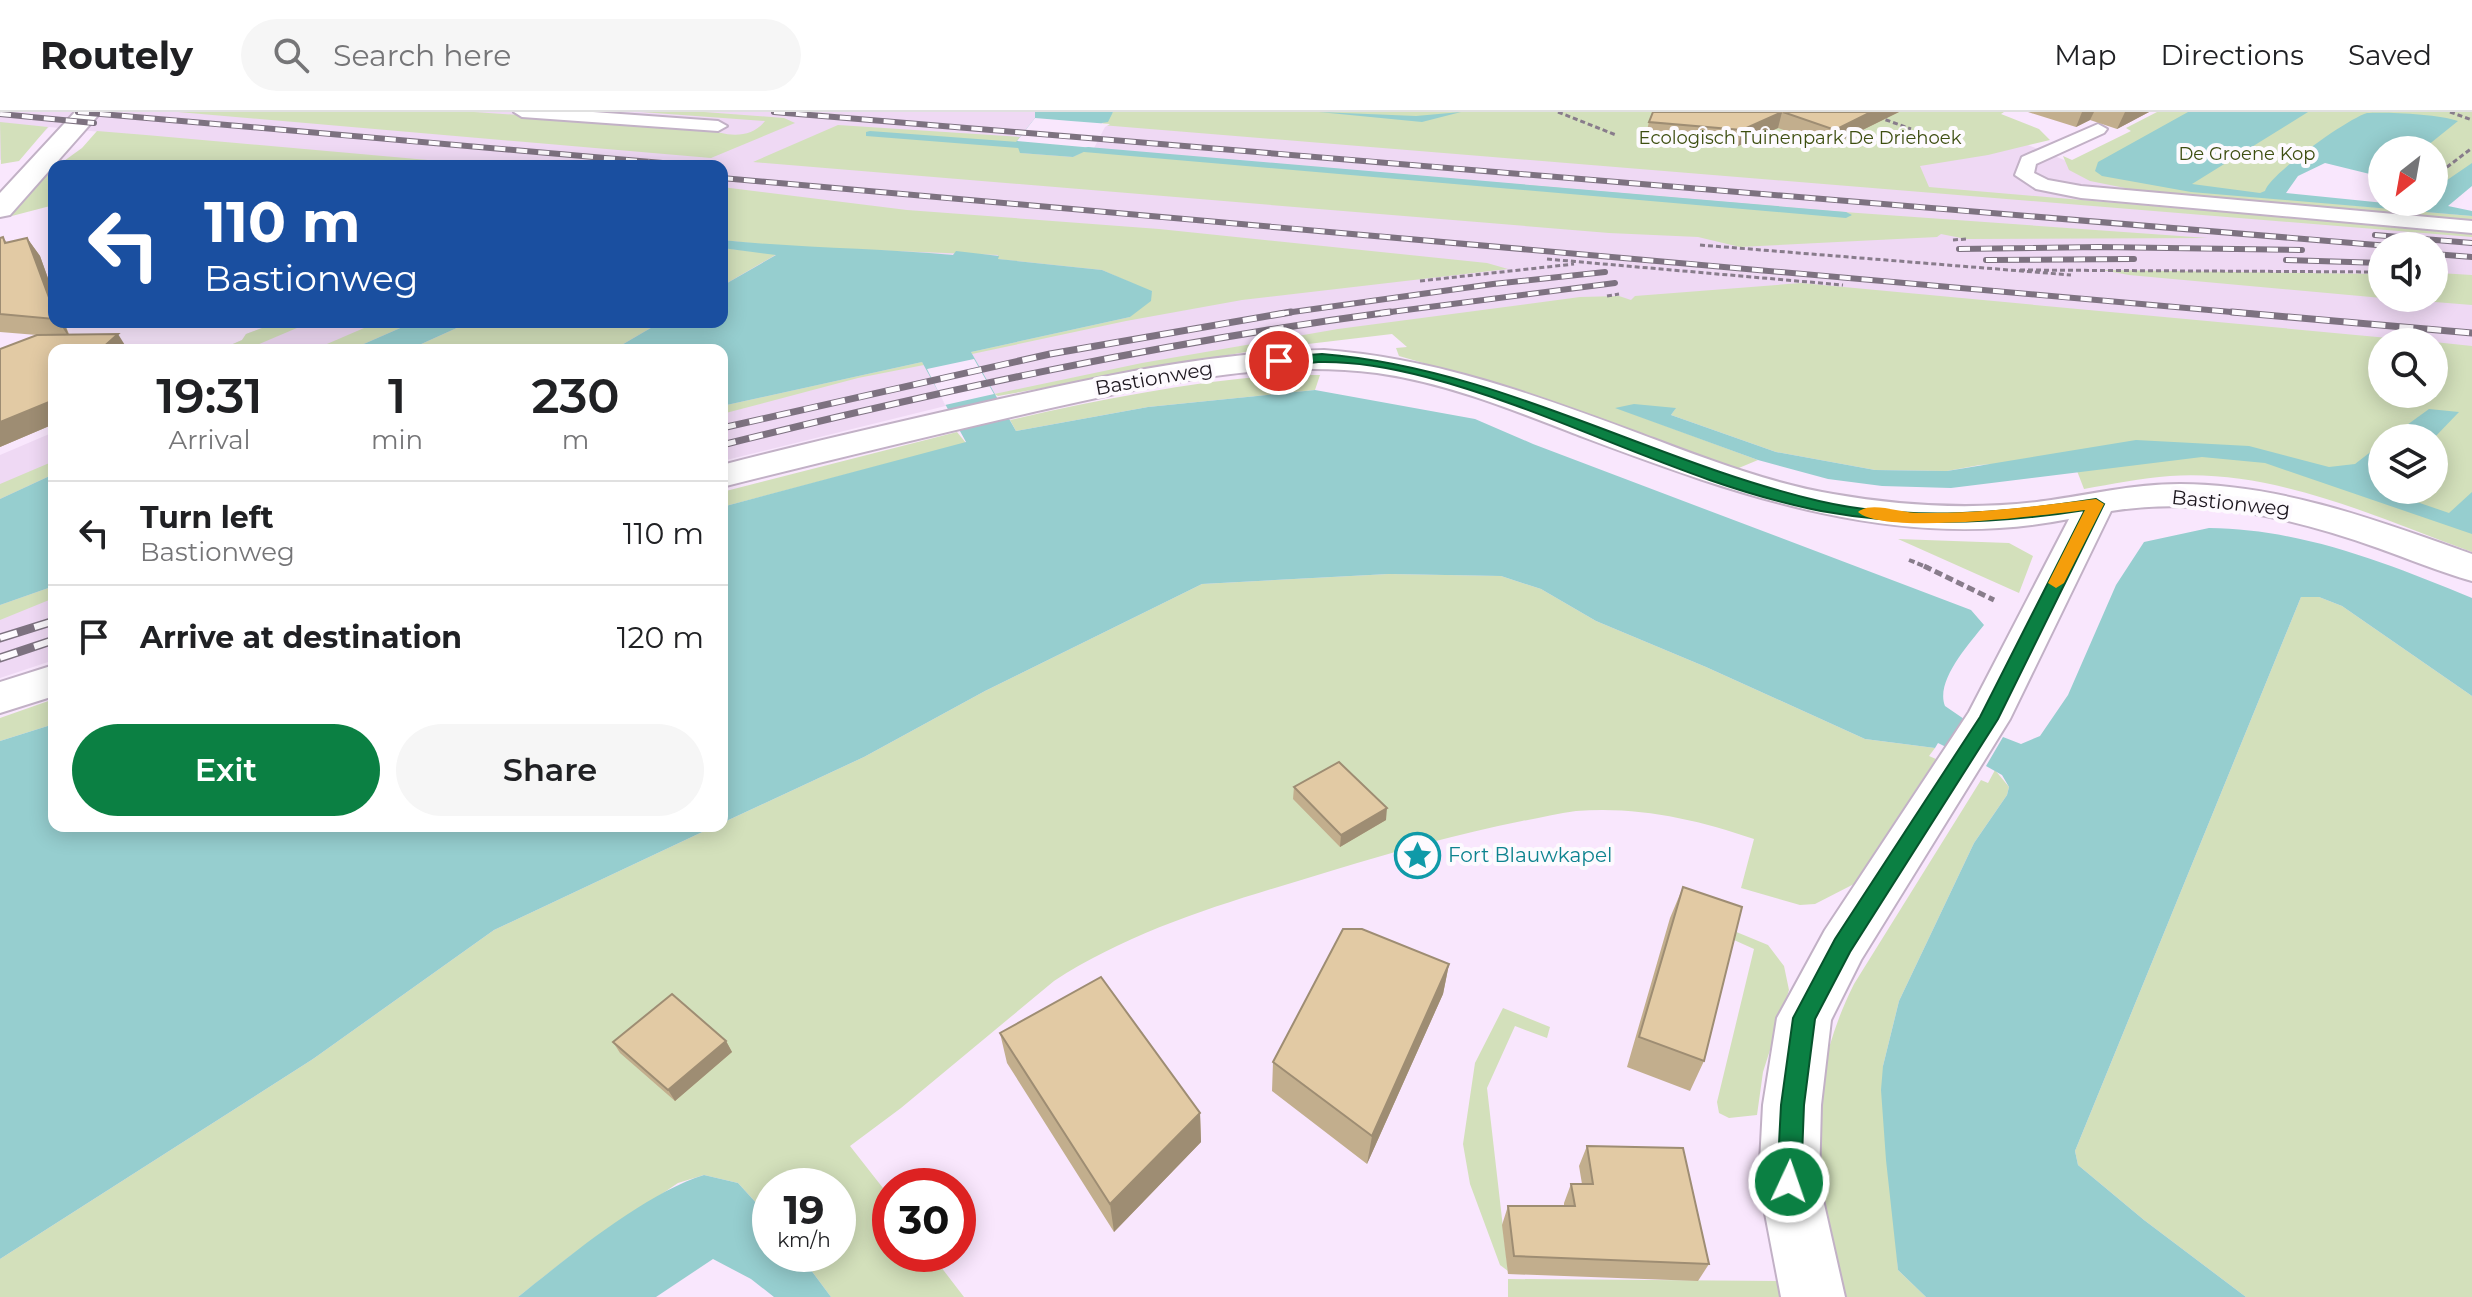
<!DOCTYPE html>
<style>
body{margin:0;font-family:Montserrat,sans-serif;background:#f6f6f6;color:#202124;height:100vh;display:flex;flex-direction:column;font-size:30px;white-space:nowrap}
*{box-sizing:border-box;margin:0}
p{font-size:26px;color:#757577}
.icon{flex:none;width:44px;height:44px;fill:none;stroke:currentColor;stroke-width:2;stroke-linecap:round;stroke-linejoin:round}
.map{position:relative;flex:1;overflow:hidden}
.drawer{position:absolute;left:48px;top:232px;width:680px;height:488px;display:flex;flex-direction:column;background:#fff;border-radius:16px;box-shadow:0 4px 20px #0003}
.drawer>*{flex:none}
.hud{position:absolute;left:48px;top:48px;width:680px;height:168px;border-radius:16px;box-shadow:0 4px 20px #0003;background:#1a4fa0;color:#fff;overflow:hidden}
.needle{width:52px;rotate:211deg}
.fabs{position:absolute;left:2368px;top:24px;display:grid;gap:16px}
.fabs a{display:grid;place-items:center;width:80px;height:80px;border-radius:50%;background:#fff;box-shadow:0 4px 20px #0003;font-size:40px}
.speed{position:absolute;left:752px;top:1056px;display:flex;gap:16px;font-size:40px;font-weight:700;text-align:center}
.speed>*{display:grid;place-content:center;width:104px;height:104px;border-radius:50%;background:#fff;box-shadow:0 4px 20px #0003;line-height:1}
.speed small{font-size:20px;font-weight:400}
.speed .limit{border:12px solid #d22;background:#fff;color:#111}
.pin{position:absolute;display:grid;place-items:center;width:68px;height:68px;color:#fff;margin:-34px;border:4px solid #fff;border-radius:50%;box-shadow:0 2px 8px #0007}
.me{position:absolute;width:88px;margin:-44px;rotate:3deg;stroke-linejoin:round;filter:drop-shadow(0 0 6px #0008)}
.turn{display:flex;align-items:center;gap:28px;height:168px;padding:0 24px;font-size:36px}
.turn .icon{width:104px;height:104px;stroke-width:2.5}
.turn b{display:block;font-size:56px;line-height:68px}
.eta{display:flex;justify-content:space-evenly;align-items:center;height:136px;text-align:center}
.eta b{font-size:48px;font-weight:600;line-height:56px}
.cta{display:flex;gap:16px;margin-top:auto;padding:16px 24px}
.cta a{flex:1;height:92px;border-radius:48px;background:#0b8043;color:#fff;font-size:32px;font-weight:600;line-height:92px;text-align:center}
.cta a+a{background:#f6f6f6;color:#202124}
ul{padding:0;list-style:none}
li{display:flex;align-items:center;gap:24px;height:104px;padding:0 24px;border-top:2px solid #e0e0e0}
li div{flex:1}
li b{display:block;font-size:30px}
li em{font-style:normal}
header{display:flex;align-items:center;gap:48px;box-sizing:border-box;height:112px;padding:0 40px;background:#fff;border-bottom:2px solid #e0e0e0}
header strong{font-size:38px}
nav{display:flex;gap:44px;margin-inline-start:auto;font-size:28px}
.search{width:560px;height:72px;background:#f6f6f6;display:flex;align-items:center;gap:20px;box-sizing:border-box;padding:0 28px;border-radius:44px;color:#757577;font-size:30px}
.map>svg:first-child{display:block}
.built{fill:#efd9f4;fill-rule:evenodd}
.green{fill:#d3e0bb;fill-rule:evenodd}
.water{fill:#96cecf}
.pier{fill:#f9e7fd}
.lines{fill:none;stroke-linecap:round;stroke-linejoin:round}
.stream{fill:#96cecf;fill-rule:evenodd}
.service-casing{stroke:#c2b1c6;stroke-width:4}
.minor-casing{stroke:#c2b1c6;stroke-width:4}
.path-far2{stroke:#887c8b;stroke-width:3;stroke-dasharray:5 3;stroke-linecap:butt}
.path-far1{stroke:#887c8b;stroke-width:4;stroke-dasharray:6 3;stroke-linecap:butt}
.path{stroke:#887c8b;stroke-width:5;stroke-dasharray:8 4;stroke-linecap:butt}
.service{fill:#fff;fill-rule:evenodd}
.minor{fill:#fff;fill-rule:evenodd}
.rail-far2-casing{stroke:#7d7280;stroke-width:6}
.rail-far1-casing{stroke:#7d7280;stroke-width:7}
.rail-casing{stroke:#7d7280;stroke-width:9}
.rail-far2{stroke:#fdfafe;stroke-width:4;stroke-dasharray:11;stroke-linecap:butt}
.rail-far1{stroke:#fdfafe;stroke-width:5;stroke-dasharray:14;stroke-linecap:butt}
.rail{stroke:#fdfafe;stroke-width:6;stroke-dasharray:18;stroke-linecap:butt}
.wall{fill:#c2ae8d}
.shaded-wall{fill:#9e8d73}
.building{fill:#e2caa4;stroke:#9e8d73;stroke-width:2}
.route{fill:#0b8043;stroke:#07532c;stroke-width:2}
.slow{fill:#f59e0b}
.labels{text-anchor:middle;stroke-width:8;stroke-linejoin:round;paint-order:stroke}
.far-park-label{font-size:18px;fill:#3d4e10;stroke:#fdfafe}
.street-label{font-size:20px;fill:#1e1820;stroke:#fdfafe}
.culture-label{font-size:20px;fill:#0d838f;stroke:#fdfafe;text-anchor:start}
</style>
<header>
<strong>Routely</strong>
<div class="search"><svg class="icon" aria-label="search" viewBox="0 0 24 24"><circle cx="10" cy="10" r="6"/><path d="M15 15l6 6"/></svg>Search here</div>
<nav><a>Map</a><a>Directions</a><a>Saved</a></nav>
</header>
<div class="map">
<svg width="2472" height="1185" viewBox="0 0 2472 1185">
<rect width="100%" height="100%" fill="#f9e7fd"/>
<path class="built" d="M0,0H1035L2021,30L2102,64L2472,104V380L2434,378V326H2382L1386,217L1342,221L994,282L722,349V238H219L242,228L246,222L278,210H722V54H69L101,20L49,15L20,44L0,48ZM2382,134H2434V186H2382ZM2382,230H2434V282H2382Z
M54,320V548L0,566V343Z"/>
<path class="green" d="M178,0H474L706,16C725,24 750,28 765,9L641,0H704L784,6L795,11L711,46Z
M1113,0H2004L2001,2L2039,17L2050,28L1988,43L1920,54L1929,75L2472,121V125L1101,13Z
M2157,0H2472V65L2434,77V38H2382L2317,45L2260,85L2472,104V111L2175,86L2090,69L2069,58L2063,44L2072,48L2131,19L2126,16Z
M0,10L48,15L19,49L1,52Z
M838,13L1020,25L1017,30L1021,41L1073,45L1090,36L1844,100L2208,126L1966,127L1941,122L1937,125L1740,135L1698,125L1609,121L753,50Z
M97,19L146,23L495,54H57L82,36Z
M54,56V93L8,105L51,58Z
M722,75L907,98L1159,117L1487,151L1508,157L1242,188L1126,209L972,242L971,240L1130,205L1152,180L1102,158L997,147L998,143L788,135L722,128Z
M722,136L777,142L722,174Z
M2102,158L2382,162V186L2129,163Z
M2439,161L2472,163V193L2385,186H2434V164H2441Z
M1801,171L2431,230H2382V282H2434V230L2472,234V440C2376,405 2275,357 2170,364C2141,366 2112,372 2084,377L2072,346L1980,353L1947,359L1875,358L1776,340L1671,303L1675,297L1617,296L1758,348L1734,358L1517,278L1399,244L1396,236L1407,235L1392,222L1257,238L998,284L994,282L1142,251L1338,217L1580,185L1619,184L1631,188L1635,184ZM2382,326H2434V378H2382Z
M278,210H311L245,238H219L242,228L246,222Z
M378,210H414L350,238H313Z
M470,210H661L613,238H408Z
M922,250L924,253L858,266L722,302V294Z
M1279,263H1320L1315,278L1148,295L1016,319L1010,308C1098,288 1189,270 1279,263Z
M957,320L966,331L722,395V380Z
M54,349V362L0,387V372Z
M1898,427L2009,431L2033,444L2019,481Z
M1389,462L1501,464L1541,477L1596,509L1706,555L1865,627L1935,636L1929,644L1936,647L1854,772L1815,792L1800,793L1741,776L1754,727C1696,707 1637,694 1576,699C1558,701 1540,706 1522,709C1458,722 1396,739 1334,758C1239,787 1138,814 1054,869L901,996L850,1034L890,1085V1142H931L964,1185H831L799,1142H838V1074H770V1106L738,1071L704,1063L678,1071L570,1144L518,1185H0V1147L313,947L494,818L715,714H722V711L864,645L985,579L1202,472Z
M54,474V486L0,508V493Z
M2301,485H2319L2342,494L2472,584V1185H2246L2144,1108L2078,1053L2075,1039Z
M54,587V612L0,629V606Z
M1995,658L2009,675L2007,683L1974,731L1899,889L1883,954L1898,1158L1926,1185H1844C1837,1158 1826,1129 1821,1101C1809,1019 1817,946 1854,872L1981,668L1988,671Z
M1734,819L1768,833L1784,854L1789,878L1763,960L1757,1003L1729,1006L1719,1001L1717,990L1754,837L1734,828Z
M1503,896L1550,915L1547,926L1515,914L1487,976L1508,1159L1500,1153L1470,1072L1463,1032L1475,951Z
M1508,1167L1779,1169L1783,1185H1508Z"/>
<path class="water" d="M1035,0H1113L1108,10L1102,11L1090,37L1073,45L1020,41L1016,30L1035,6Z
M1319,0L1416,4L1461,0L1422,10Z
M2188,0H2308L2192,72L2260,81L2265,79C2270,62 2347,7 2367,1C2388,0 2438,2 2458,9L2422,38H2382V65L2325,51L2298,64L2286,81L2424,95L2427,90H2434V77L2472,51V74L2448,94L2472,99V104L2191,80L2102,64L2095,59L2098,50Z
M722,128C799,136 876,136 953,143L956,139L999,144L998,147L1102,158L1152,179L1151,189L1130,205L971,240L1016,319L1148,295L1315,278L1475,307L1533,332L1971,498L1984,513C1969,532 1935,569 1945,594L1964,607L1946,635L1938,631L1935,636L1865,627L1706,555L1596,509L1541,477L1501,464L1389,462L1202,472L985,579L864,645L722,711V395L966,330L922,250L722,294V238H613L661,210H722V174L776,143L722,136Z
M414,210H470L408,238H350Z
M1634,292L1676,296L1671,303L1776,340L1875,358L1947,359L2136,328L2249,334L2329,355L2355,352L2382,331V378L2449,401L2472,380V422L2265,351L2202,345L1951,376L1882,374L1828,367L1758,348L1615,296Z
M2429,297L2459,300L2434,326H2389Z
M54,362V474L0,493V387Z
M2209,416C2302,417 2387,451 2472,486V584L2342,494L2319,485H2301L2075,1039L2078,1053L2144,1108L2246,1185H1926L1898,1158L1886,1048L1881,978L1883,954L1899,889L1974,731L2007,683L2009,675L2002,663L1986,654L2003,625L2021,632L2040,624L2068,583L2116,473L2144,430Z
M54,612V714H715L494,818L313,947L0,1147V629Z
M704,1063L738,1071L770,1106V1142H799L831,1185H774L751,1167L713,1147L656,1185H518C567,1146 645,1081 704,1063Z"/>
<path class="pier" d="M1035,6L1071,9L1110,12L1105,15L1094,36L1017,29Z
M974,247L994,282L945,293L927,257Z"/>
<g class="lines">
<path class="stream" d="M870,19L1018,30L1023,33L1018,36L866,24V20Z
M1088,35L1846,100L1852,103L1846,106L1084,40V36Z"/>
<defs>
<path id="service" d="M514,0H593L718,9L727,14L718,19L522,5Z
M2098,12L2107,17L2104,21L2036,52L2034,61L2048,68L2081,74L2472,109V121L2081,86L2036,77L2015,63L2022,45Z"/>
<path id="minor" d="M75,0H101L10,103L0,105V81Z
M1324,238C1436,246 1538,284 1643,323C1704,346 1768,371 1833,382C1901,394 1968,398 2037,390C2085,384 2131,372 2180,372C2280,372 2379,409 2472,442V469C2440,460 2409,447 2378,436C2293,406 2202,384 2111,399L2010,607L1861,848L1831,908L1821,993L1819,1070L1845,1185H1781L1759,1070L1763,993L1777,906L1825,818L1969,600L2069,407C1899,441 1740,384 1583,325C1516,299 1448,271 1377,261C1262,246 1145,275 1033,300C929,324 826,349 722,375V353C814,329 907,308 1000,287C1108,263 1213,240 1324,238Z
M54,553V584L0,601V570Z"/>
</defs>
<use href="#service" class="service-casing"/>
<use href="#minor" class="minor-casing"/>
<path class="path-far2" d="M1558,0L1616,23
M2450,0L2472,8
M1878,5L1911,17
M2434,65L2472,36
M1953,128L1966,127
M1700,133L2071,163
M1547,147L1843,173
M2020,158L2382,160
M2434,162H2440
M1420,169L1574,152
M1607,184L1619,182"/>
<path class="path-far1" d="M1909,448L1929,456"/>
<path class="path" d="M1924,454L1994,488"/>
<use href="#service" class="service"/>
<use href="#minor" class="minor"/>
<defs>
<path id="rail-far2" d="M78,0L697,54
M774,0L2389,134
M0,2L94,11
M722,66L2254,202
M2375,123L2472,131
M1959,137L2099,135L2302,138
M2434,142L2472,145
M1986,148L2134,147
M2286,148L2382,151
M1278,202L1493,172L1605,160
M1375,202L1615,171"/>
<path id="rail-far1" d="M2232,200L2472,221
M722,316L1050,242L1291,200
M722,333C943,278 1165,230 1390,200"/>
<path id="rail" d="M0,526L54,509
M0,546L54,528"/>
</defs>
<use href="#rail-far2" class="rail-far2-casing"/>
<use href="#rail-far1" class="rail-far1-casing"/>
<use href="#rail" class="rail-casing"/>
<use href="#rail-far2" class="rail-far2"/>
<use href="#rail-far1" class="rail-far1"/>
<use href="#rail" class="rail"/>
</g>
<path class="wall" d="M1653,0H1899L1830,34L1778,16L1738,34L1645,26L1649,10Z
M2028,0H2149L2117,17L2090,8L2076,15Z
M3,125L7,131L27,126L40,144L54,183V210H64L69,222L54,312L0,335V237L37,223L0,220V126Z
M1294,675L1386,708L1340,735L1293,687Z
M1683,775L1704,949L1690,979L1627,955L1670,806Z
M1449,852L1443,882L1367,1052L1272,979L1273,950Z
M1000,921L1200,1001L1201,1030L1114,1120L1007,951Z
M726,929L732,940L675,989L620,941L613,930Z
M1587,1034L1709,1152L1698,1169L1508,1162L1502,1113L1508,1094H1564V1091L1571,1072H1582L1579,1054Z"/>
<path class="shaded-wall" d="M1782,0L1778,16L1738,34L1742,18Z
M1871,0H1899L1830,34L1835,18Z
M2082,0H2094L2090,8L2076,15Z
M2125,0H2149L2117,17Z
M27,126L40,144L54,183V199Z
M59,210H64L70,227Z
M118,222L128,238H100Z
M54,288V312L0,335V310Z
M1387,696L1386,708L1340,735L1341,723Z
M1449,852L1443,882L1367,1052L1372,1024Z
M726,929L732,940L675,989L668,978Z
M1200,1001L1201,1030L1114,1120L1110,1092Z"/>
<path class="building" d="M1653,0H1782L1742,18L1649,10Z
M1783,0H1871L1835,18Z
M3,125L5,131L27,126L54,199V207L0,202V126Z
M118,222L100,238H54V288L0,310V237L37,223Z
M1339,650L1387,696L1341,723L1294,675Z
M1683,775L1742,795L1704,949L1639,925Z
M1343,817H1362L1449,852L1372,1024L1273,950Z
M1101,865L1200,1001L1110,1092L1000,921Z
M672,882L726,929L668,978L613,930Z
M1587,1034L1683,1036L1709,1152L1514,1144L1508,1094H1575L1571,1072H1593Z"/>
<path class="route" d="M1322,242C1498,256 1650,349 1819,389C1909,410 2007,401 2096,387L2104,392L1998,607L1850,840L1815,907L1804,993L1801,1070L1798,1079L1789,1082L1780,1079L1777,1070L1781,993L1793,906L1835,827L1980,605L2085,398C1998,412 1908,415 1821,399C1684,372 1560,300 1426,265C1392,256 1354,249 1318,250C1305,251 1282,257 1272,249L1279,245Z"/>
<path class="slow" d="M2096,387L2104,392L2064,471L2056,476L2048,471L2085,398C2045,403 1885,424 1858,400C1871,389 1901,401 1918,401C1978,402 2037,394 2096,387Z"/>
<defs>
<symbol id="sight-ring" viewBox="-11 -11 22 22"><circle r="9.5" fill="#fdfafe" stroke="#0f9aa8" stroke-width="1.5"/><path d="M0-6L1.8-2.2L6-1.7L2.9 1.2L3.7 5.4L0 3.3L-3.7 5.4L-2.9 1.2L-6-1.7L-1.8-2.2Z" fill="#0f9aa8"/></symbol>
</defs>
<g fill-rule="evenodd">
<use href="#sight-ring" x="1392" y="718" width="51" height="51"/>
</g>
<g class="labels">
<g class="far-park-label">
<text x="1800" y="32">Ecologisch Tuinenpark De Driehoek</text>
<text x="2247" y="48">De Groene Kop</text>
</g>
<g class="street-label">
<text transform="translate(1154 266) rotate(-10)" y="7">Bastionweg</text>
<text transform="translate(2231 391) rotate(6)" y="7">Bastionweg</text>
</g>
<g class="culture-label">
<text x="1448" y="750">Fort Blauwkapel</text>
</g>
</g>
</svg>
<div class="fabs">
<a><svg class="needle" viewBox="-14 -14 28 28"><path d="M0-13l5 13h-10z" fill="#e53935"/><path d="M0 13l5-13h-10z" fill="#757577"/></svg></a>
<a><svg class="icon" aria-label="sound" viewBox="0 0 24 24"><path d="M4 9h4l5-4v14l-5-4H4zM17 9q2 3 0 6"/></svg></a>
<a><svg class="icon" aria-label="search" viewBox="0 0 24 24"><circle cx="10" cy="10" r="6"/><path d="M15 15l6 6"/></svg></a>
<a><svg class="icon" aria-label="layers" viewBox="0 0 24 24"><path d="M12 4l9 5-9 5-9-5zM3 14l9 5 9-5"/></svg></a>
</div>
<div class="speed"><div>19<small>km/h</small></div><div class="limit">30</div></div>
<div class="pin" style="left:1279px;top:249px;background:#d93025"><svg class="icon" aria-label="arrive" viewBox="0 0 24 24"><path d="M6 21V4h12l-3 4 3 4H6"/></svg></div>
<svg class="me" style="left:1789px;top:1070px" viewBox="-20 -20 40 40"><circle r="17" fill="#0b8043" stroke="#fff" stroke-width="3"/><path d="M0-11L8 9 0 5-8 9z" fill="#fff"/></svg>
<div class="hud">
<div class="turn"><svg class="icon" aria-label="left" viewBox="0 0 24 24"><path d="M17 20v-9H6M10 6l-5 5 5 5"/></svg><div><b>110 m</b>Bastionweg</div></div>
</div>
<section class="drawer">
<div class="eta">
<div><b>19:31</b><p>Arrival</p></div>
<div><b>1</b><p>min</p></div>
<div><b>230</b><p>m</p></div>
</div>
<ul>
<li><svg class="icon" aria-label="left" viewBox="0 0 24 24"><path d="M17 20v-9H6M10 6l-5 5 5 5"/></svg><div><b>Turn left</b><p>Bastionweg</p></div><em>110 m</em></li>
<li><svg class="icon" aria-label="arrive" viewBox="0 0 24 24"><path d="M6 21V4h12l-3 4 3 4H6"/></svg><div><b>Arrive at destination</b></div><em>120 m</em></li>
</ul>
<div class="cta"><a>Exit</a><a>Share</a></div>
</section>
</div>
